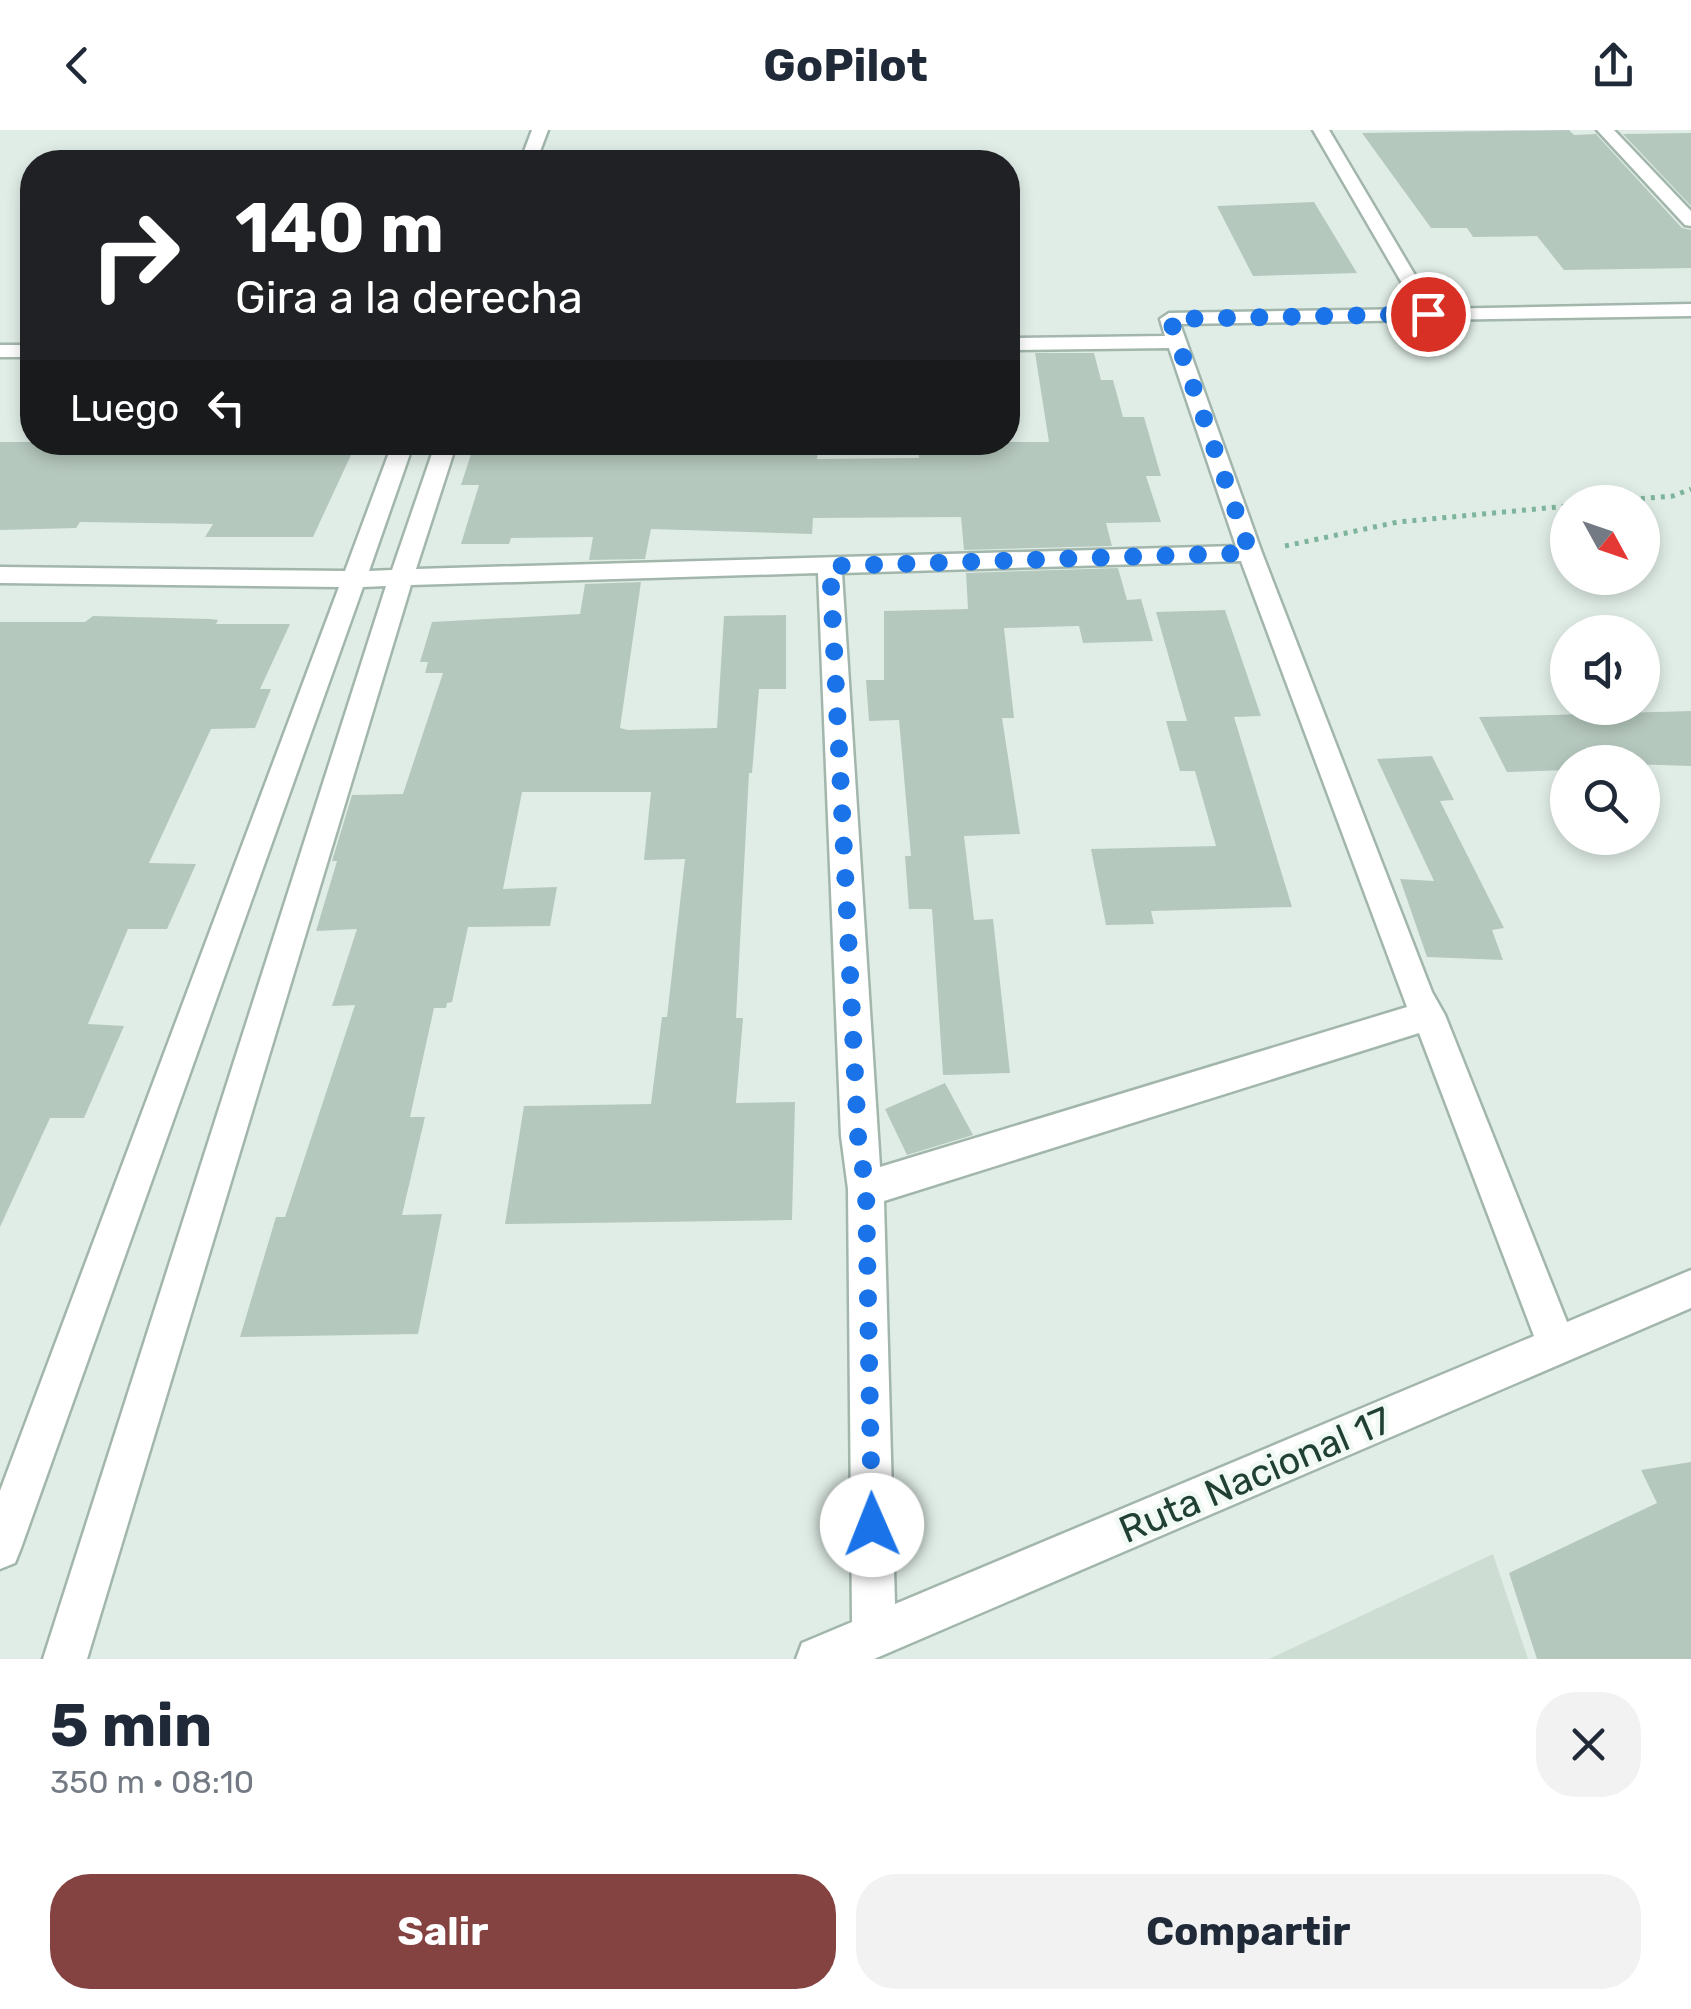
<!DOCTYPE html>
<html lang="es">
<meta charset="utf-8">
<style>
body{margin:0;font-family:Rubik,sans-serif;background:#f2f2f3;color:#1f2937;height:100vh;display:flex;flex-direction:column;font-size:38px;white-space:nowrap}
*{box-sizing:border-box;margin:0}
p{font-size:32px;color:#747a83}
.icon{flex:none;width:55px;height:55px;fill:none;stroke:currentColor;stroke-width:2;stroke-linecap:round;stroke-linejoin:round}
.map{position:relative;height:1529px;overflow:hidden}
.panel{display:flex;flex-direction:column;background:#fff;flex:1}
.panel>*{flex:none}
.guide{position:absolute;left:20px;top:20px;width:1000px;height:305px;border-radius:40px;box-shadow:0 5px 15px #0003;background:#202124;color:#fff;overflow:hidden}
.needle{width:65px;rotate:130deg}
.controls{position:absolute;left:1550px;top:355px;display:grid;gap:20px}
.controls a{display:grid;place-items:center;width:110px;height:110px;border-radius:50%;background:#fff;box-shadow:0 5px 15px #0003;font-size:50px}
.pin{position:absolute;display:grid;place-items:center;width:85px;height:85px;color:#fff;margin:-42px;border:5px solid #fff;border-radius:50%;box-shadow:0 2px 10px #0007}
.me{position:absolute;width:110px;margin:-55px;rotate:359deg;stroke-linejoin:round;filter:drop-shadow(0 0 8px #0008)}
.turn{display:flex;align-items:center;gap:35px;height:210px;padding:0 50px;font-size:45px}
.turn .icon{width:130px;height:130px;stroke-width:2.5}
.turn b{display:block;font-size:70px;line-height:85px}
.then{display:flex;align-items:center;height:95px;padding:0 50px;background:#0003;gap:20px;font-size:38px}
.round{display:grid;place-items:center;flex:none;width:105px;height:105px;border-radius:40px;background:#f2f2f3}
.headline{display:flex;align-items:center;justify-content:space-between;height:170px;padding:0 50px}
h1{font-size:60px;font-weight:700;line-height:75px}
.button{display:flex;gap:20px;margin-top:auto;padding:20px 50px}
.button a{flex:1;height:115px;border-radius:40px;background:#844240;color:#fff;font-size:40px;font-weight:700;line-height:115px;text-align:center}
.button a+a{background:#f2f2f3;color:#1f2937}
header{display:flex;justify-content:space-between;align-items:center;height:130px;padding:0 50px;background:#fff;font-size:45px;font-weight:700}
.map>svg:first-child{display:block}
.built{fill:#ceddd4}
.building{fill:#b5c8be}
.lines{fill:none;stroke-linecap:round;stroke-linejoin:round}
.minor-casing{stroke:#a2b6ac;stroke-width:5}
.path{stroke:#7db49c;stroke-width:5;stroke-dasharray:4 6;stroke-linecap:butt}
.minor{fill:#fff;fill-rule:evenodd}
.route{stroke:#1a73e8;stroke-width:18;stroke-dasharray:0 32.4}
.labels{text-anchor:middle;stroke-width:9;stroke-linejoin:round;paint-order:stroke}
.near-street-label{font-size:38px;fill:#1f4032;stroke:#f1f9f4}
</style>
<header><svg class="icon" aria-label="back" viewBox="0 0 24 24"><path d="M15 5l-7 7 7 7"/></svg>GoPilot<svg class="icon" aria-label="share" viewBox="0 0 24 24"><path d="M12 15V3M7 8l5-5 5 5M5 13v7h14v-7"/></svg></header>
<div class="map">
<svg width="1691" height="1529" viewBox="0 0 1691 1529">
<rect width="100%" height="100%" fill="#e0ede6"/>
<path class="built" d="M1493,1424L1528,1529H1269Z"/>
<path class="building" d="M1569,0L1574,5L1596,4L1682,98L1691,100V138L1564,140L1537,106L1473,107L1467,98H1431L1362,3Z
M1691,3V76L1623,4Z
M1314,72L1357,143L1253,146L1217,76Z
M1035,223H1094L1101,250H1113L1123,287H1144L1161,346H1146L1161,392L1106,393L1112,416L964,420L961,387L813,388L812,404L651,399L645,429L589,430L593,407L511,408L509,414H461L479,355H461L475,312H818L817,329L919,328L918,312H1049Z
M0,312H357L313,407H205L213,394L80,392L76,398L0,400Z
M1118,438L1127,470L1141,469L1153,511L1083,513L1079,496L1004,498L1014,588H1002L1020,704L964,706L974,790L993,789L1010,943L943,945L932,779H909L905,726H911L899,590L869,591L866,550H884V481L968,479L966,443Z
M641,452L620,598L628,600L717,598L724,486L786,485V559H759L752,643H749L736,888H743L736,973L795,972L792,1090L505,1094L524,976L651,974L662,887H667L685,729L644,730L651,662H522L503,759L557,757L550,796L468,797L452,872L447,873L446,878H434L410,987H425L402,1085L442,1084L418,1204L240,1207L276,1087H285L355,875L332,876L357,799L316,801L337,731H332L352,665L403,664L443,543H425L428,532H420L432,492L580,484L585,454Z
M1225,480L1261,586L1234,587L1292,777L1151,781L1154,794L1106,795L1091,719L1216,716L1195,641H1180L1166,591H1187L1156,482Z
M93,486L211,489L218,490L216,494H290L260,559H271L255,598L211,599L149,733L196,734L167,799H128L88,894L124,896L84,988H50L0,1097V492H85Z
M1691,581V636L1568,632V640L1507,642L1479,587Z
M1432,626L1454,670L1440,671L1504,798L1492,800L1503,830L1427,827L1400,749L1434,751L1377,629Z
M945,953L973,1005L907,1025L885,979Z
M1691,1332V1529H1537L1509,1443L1657,1373L1641,1340Z"/>
<g class="lines">
<defs>
<path id="minor" d="M532,0H548L536,32H520Z
M1313,0H1329L1435,179L1691,174V186L1180,194L1262,423L1432,862L1445,885L1567,1192L1691,1140V1178L874,1529H796L802,1513L852,1492L848,1059L841,1006L818,443L411,455L87,1529H43L386,456L363,457L21,1418L15,1433L0,1439V1361L339,457L0,453V437L345,441L393,312H414L369,441L392,440L436,312H457L416,439L1236,416L1169,218L1008,220V208L1165,206L1160,189L1169,183L1417,179ZM1241,431L1407,877L880,1037L842,443ZM1419,903L1534,1206L895,1474L884,1071Z
M1597,0H1614L1691,81V96L1685,95Z
M0,215H32V227H0Z"/>
</defs>
<use href="#minor" class="minor-casing"/>
<path class="path" d="M1601,372L1673,366L1691,359
M1285,416L1398,392L1568,376"/>
<use href="#minor" class="minor"/>
</g>
<g class="lines">
<path class="route" d="M872,1395L866,1059L858,1006L830,436L1250,423L1170,189L1428,184"/>
</g>
<g class="labels">
<g class="near-street-label">
<text transform="translate(1255 1345) rotate(-23)" y="13">Ruta Nacional 17</text>
</g>
</g>
</svg>
<div class="controls">
<a><svg class="needle" viewBox="-14 -14 28 28"><path d="M0-13l5 13h-10z" fill="#e53935"/><path d="M0 13l5-13h-10z" fill="#747a83"/></svg></a>
<a><svg class="icon" aria-label="sound" viewBox="0 0 24 24"><path d="M4 9h4l5-4v14l-5-4H4zM17 9q2 3 0 6"/></svg></a>
<a><svg class="icon" aria-label="search" viewBox="0 0 24 24"><circle cx="10" cy="10" r="6"/><path d="M15 15l6 6"/></svg></a>
</div>
<div class="pin" style="left:1428px;top:184px;background:#d93025"><svg class="icon" aria-label="arrive" viewBox="0 0 24 24"><path d="M6 21V4h12l-3 4 3 4H6"/></svg></div>
<svg class="me" style="left:872px;top:1395px" viewBox="-20 -20 40 40"><circle r="19" fill="#fff"/><path d="M0-13L10 11 0 6-10 11z" fill="#1a73e8"/></svg>
<div class="guide">
<div class="turn"><svg class="icon" aria-label="right" viewBox="0 0 24 24"><path d="M7 20v-9h11M14 6l5 5-5 5"/></svg><div><b>140 m</b>Gira a la derecha</div></div>
<div class="then">Luego<svg class="icon" aria-label="left" viewBox="0 0 24 24"><path d="M17 20v-9H6M10 6l-5 5 5 5"/></svg></div>
</div>
</div>
<section class="panel">
<div class="headline"><div><h1>5 min</h1><p>350 m · 08:10</p></div><a class="round"><svg class="icon" aria-label="close" viewBox="0 0 24 24"><path d="M6 6l12 12M18 6L6 18"/></svg></a></div>
<div class="button"><a>Salir</a><a>Compartir</a></div>
</section>
